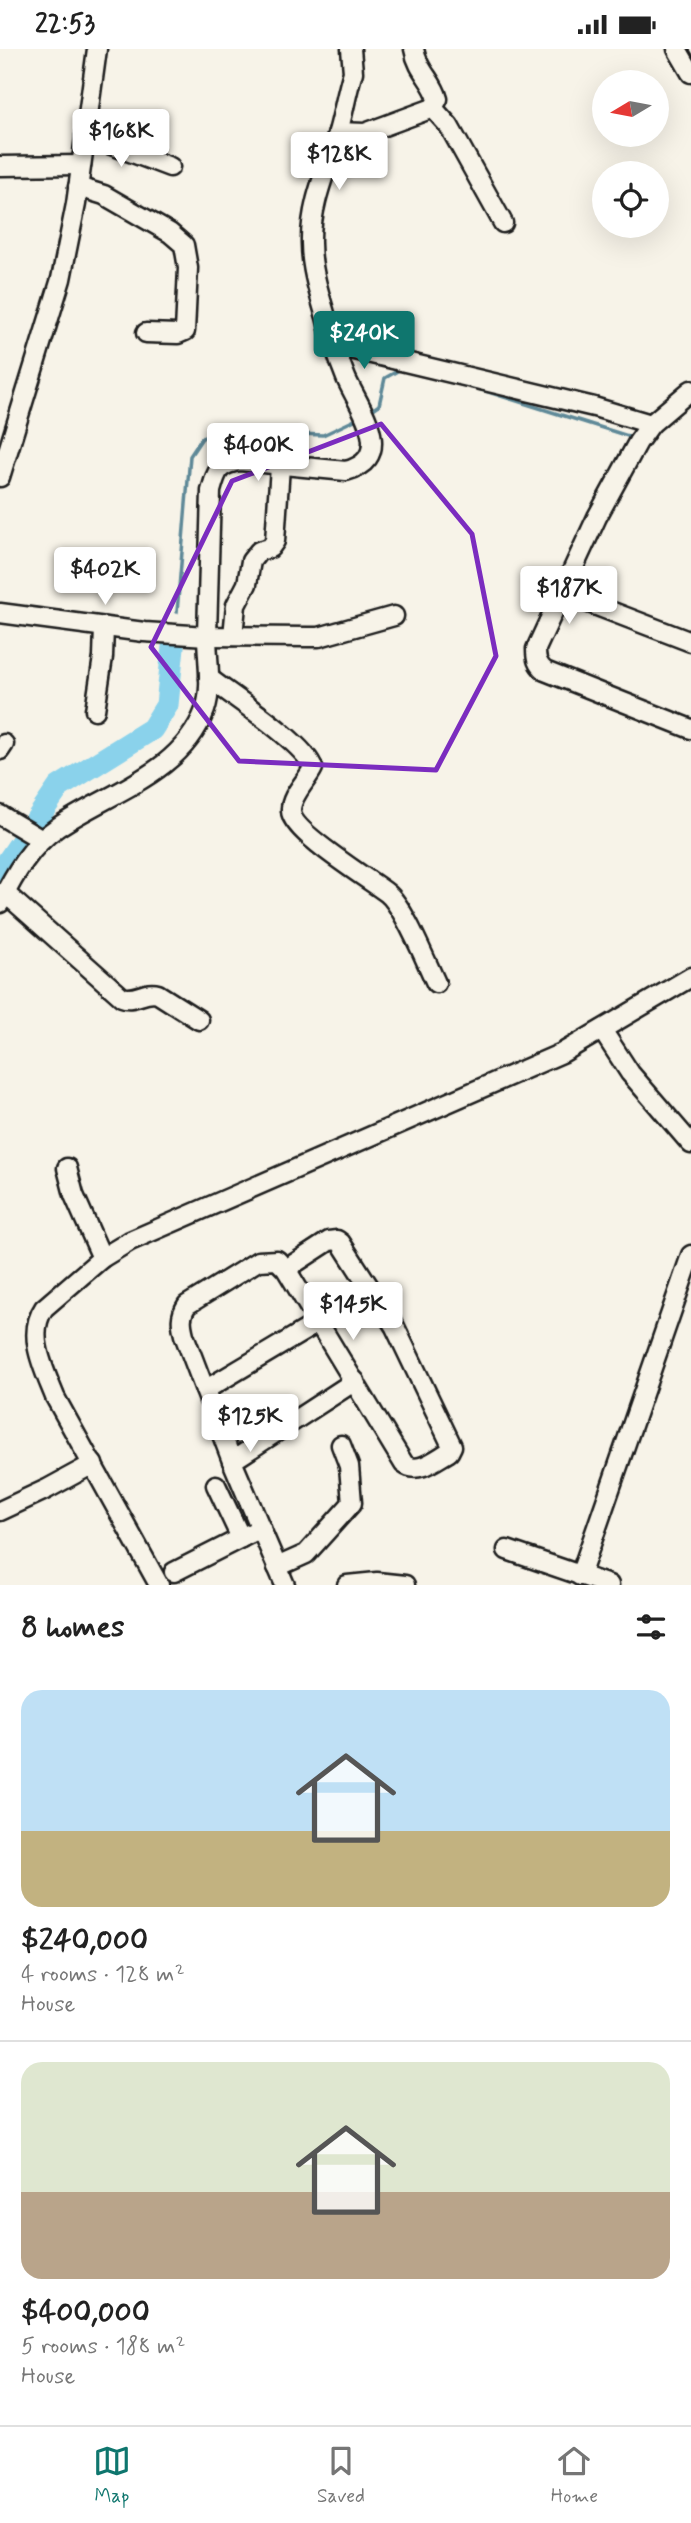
<!DOCTYPE html>
<html lang="en">
<head>
<meta charset="utf-8">
<style>
  :root { --surface:#fff; --page:#f2f2f2; --text:#222; --muted:#767676; --line:#e0e0e0; --accent:#0f766e }
  body { margin:0; font-family:Mynerve,sans-serif; background:var(--page); color:var(--text); height:100vh; display:flex; flex-direction:column; font-size:26px; white-space:nowrap }
  * { box-sizing:border-box; margin:0 }
  p { font-size:23px; color:var(--muted) }
  .icon { flex:none; width:38px; height:38px; fill:none; stroke:currentColor; stroke-width:2; stroke-linecap:round; stroke-linejoin:round }
  .map { position:relative; height:1536px; overflow:hidden }
  .panel { display:flex; flex-direction:column; background:var(--surface); flex:1 }
  .panel>* { flex:none }
  .needle { width:46px; rotate:260deg }
  .buttons { position:absolute; left:592px; top:21px; display:grid; gap:14px }
  .buttons a { display:grid; place-items:center; width:77px; height:77px; border-radius:50%; background:var(--surface); box-shadow:0 7px 28px #0002; font-size:35px }
  .price { position:absolute; translate:-50% -60px; padding:0 16px; border-radius:7px; background:#fff; color:#222; font-size:23px; line-height:46px; filter:drop-shadow(0 2px 4px #0008) }
  .price::after { content:''; position:absolute; left:50%; top:42px; width:21px; height:16px; margin-left:-10px; background:inherit; clip-path:polygon(0 0,100% 0,50% 100%) }
  .price.active { background:var(--accent); color:#fff }
  ul { padding:0; list-style:none }
  li { display:grid; align-content:center; gap:14px; height:371px; padding:0 21px }
  li+li { border-top:2px solid var(--line) }
  li span { display:grid; place-items:center; height:217px; border-radius:21px; color:#555 }
  li>.icon { margin-inline-start:auto }
  span .icon { width:126px; height:126px; fill:#fffc; stroke-width:1 }
  li b { font-size:30px }
  h2 { display:flex; justify-content:space-between; align-items:center; height:84px; padding:0 21px; font-size:30px }
  .status { display:flex; justify-content:space-between; align-items:center; height:49px; padding:0 35px; background:var(--surface); direction:ltr }
  .status svg { height:19px; fill:currentColor }
  .tab-bar { display:flex; justify-content:space-around; align-items:center; height:98px; border-top:2px solid var(--line); background:var(--surface); font-size:19px; color:var(--muted) }
  .tab-bar a { display:grid; justify-items:center; gap:4px }
  .tab-bar .active { color:var(--accent) }
  .map>svg:first-child { display:block }
</style>
</head>
<body>
<div class="status"><b>22:53</b><svg viewBox="0 0 49 12"><path d="M0 12V9h3v3zM5 12V6h3v6zM10 12V3h3v9zM15 12V0h3v12zM26 1h20v11H26zM47 4h2v5h-2z"/></svg></div>
<div class="map">
<svg width="691" height="1536" viewBox="0 0 691 1536">
  <rect width="100%" height="100%" fill="#f7f3e8"/>
  <filter id="ink" filterUnits="userSpaceOnUse"><feTurbulence type="fractalNoise" baseFrequency=".0143" numOctaves="2"/><feDisplacementMap in="SourceGraphic" scale="14" xChannelSelector="R" yChannelSelector="G"/><feConvolveMatrix kernelMatrix="1 2 1 2 8 2 1 2 1" color-interpolation-filters="sRGB"/></filter>
  <g filter="url(#ink)">
    <g fill="none" stroke-linecap="round" stroke-linejoin="round">
      <!-- stream -->
      <g stroke="#5e8998" stroke-width="3.5">
        <polyline points="463,335 631,388"/>
        <polyline points="369,363 379,356 385,329 401,320"/>
        <polyline points="177,563 190,407 202,389 222,382 323,386 359,369"/>
      </g>
      <!-- river -->
      <polyline stroke="#8ad2eb" stroke-width="23" points="0,824 59,738 152,680 167,656 173,598"/>
      <defs>
        <g id="minor">
          <polyline points="677,0 691,24"/>
          <polyline points="433,59 449,77 503,174"/>
          <path d="M338,83L365,84L433,59L438,50C433,31 418,23 414,0"/>
          <polyline points="85,86 170,118"/>
          <polyline points="0,117 81,116"/>
          <polyline points="78,138 104,146 170,184 184,196 188,219 185,282 178,285 146,284"/>
          <polyline points="334,296 594,358 651,375"/>
          <path d="M691,341L651,375L638,393L597,468L536,600C536,610 537,615 545,622L691,680"/>
          <polyline points="0,428 61,230 76,155 97,0"/>
          <polyline points="563,544 691,593"/>
          <polyline points="0,564 144,583 207,587 309,588 319,588 394,567"/>
          <polyline points="233,587 236,556 247,535 251,512 259,502 270,499 275,492 280,417"/>
          <path d="M209,629C232,647 306,695 313,719C307,732 290,747 291,762C291,783 369,830 387,844C403,856 426,913 436,934"/>
          <polyline points="95,661 103,608 104,578"/>
          <polyline points="0,701 4,695"/>
          <polyline points="0,766 42,791"/>
          <path d="M5,844L122,948C135,953 145,941 158,945L199,971"/>
          <path d="M0,854C14,826 31,796 58,778C109,743 181,725 205,661C213,638 207,610 207,586C208,538 210,490 211,442C217,421 218,416 240,412L346,422C398,408 358,357 346,329C338,309 331,288 326,268C319,244 311,219 311,194C310,158 325,124 336,90C343,68 346,45 353,23L351,0"/>
          <polyline points="602,981 630,1024 691,1095"/>
          <polyline points="67,1119 74,1146 102,1209"/>
          <polyline points="205,1341 319,1273"/>
          <polyline points="232,1412 355,1332"/>
          <polyline points="216,1436 241,1489"/>
          <polyline points="0,1462 47,1440 93,1415"/>
          <polyline points="507,1501 609,1536"/>
          <polyline points="277,1518 306,1505 352,1454 349,1417 341,1396"/>
          <polyline points="174,1523 261,1479"/>
          <polyline points="580,1527 691,1206"/>
          <path d="M159,1536L55,1348C44,1320 26,1286 44,1259L102,1209L130,1192L562,1004L691,928"/>
          <path d="M285,1536L232,1412L184,1286C181,1274 180,1267 187,1256L258,1212L277,1211L286,1220L404,1415C418,1426 436,1410 449,1403L452,1397L395,1278L341,1194L337,1191L329,1192L286,1220"/>
          <polyline points="347,1536 377,1533 405,1536"/>
        </g>
      </defs>
      <!-- minor casing -->
      <use href="#minor" stroke="#1c1c1c" stroke-width="23"/>
      <!-- minor -->
      <use href="#minor" stroke="#f7f3e8" stroke-width="18"/>
    </g>
  </g>
  <!-- marked area -->
  <path fill="none" stroke="#7b2cbf" stroke-width="5" stroke-linejoin="round" d="M381,375L472,485L496,607L436,721L239,712L151,598L232,432Z"/>
</svg>
<div class="buttons">
<a><svg class="needle" viewBox="-14 -14 28 28"><path d="M0-13l5 13h-10z" fill="#e53935"/><path d="M0 13l5-13h-10z" fill="#767676"/></svg></a>
<a><svg class="icon" aria-label="locate" viewBox="0 0 24 24"><circle cx="12" cy="12" r="6"/><path d="M12 2v4M12 18v4M2 12h4M18 12h4"/></svg></a>
</div>
<b class="price" style="left:121px;top:120px">$168K</b>
<b class="price" style="left:339px;top:143px">$128K</b>
<b class="price active" style="left:364px;top:322px">$240K</b>
<b class="price" style="left:258px;top:434px">$400K</b>
<b class="price" style="left:105px;top:558px">$402K</b>
<b class="price" style="left:569px;top:577px">$187K</b>
<b class="price" style="left:353px;top:1293px">$145K</b>
<b class="price" style="left:250px;top:1405px">$125K</b>
</div>
<section class="panel">
<h2>8 homes<svg class="icon" aria-label="filters" viewBox="0 0 24 24"><path d="M4 7h16M4 17h16"/><circle cx="9" cy="7" r="2"/><circle cx="15" cy="17" r="2"/></svg></h2>
<ul>
<li><span style="background:linear-gradient(#bfe0f5 65%,#c2b280 0)"><svg class="icon" aria-label="home" viewBox="0 0 24 24"><path d="M3 11l9-7 9 7M6 9v11h12V9"/></svg></span><div><b>$240,000</b><p>4 rooms · 128 m²</p><p>House</p></div></li>
<li><span style="background:linear-gradient(#dfe7d0 60%,#b9a48a 0)"><svg class="icon" aria-label="home" viewBox="0 0 24 24"><path d="M3 11l9-7 9 7M6 9v11h12V9"/></svg></span><div><b>$400,000</b><p>5 rooms · 188 m²</p><p>House</p></div></li>
</ul>
</section>
<nav class="tab-bar">
<a class="active"><svg class="icon" aria-label="map" viewBox="0 0 24 24"><path d="M3 6l6-2 6 2 6-2v14l-6 2-6-2-6 2zM9 4v14M15 6v14"/></svg>Map</a>
<a><svg class="icon" aria-label="saved" viewBox="0 0 24 24"><path d="M7 4h10v16l-5-4-5 4z"/></svg>Saved</a>
<a><svg class="icon" aria-label="home" viewBox="0 0 24 24"><path d="M3 11l9-7 9 7M6 9v11h12V9"/></svg>Home</a>
</nav>
</body>
</html>
